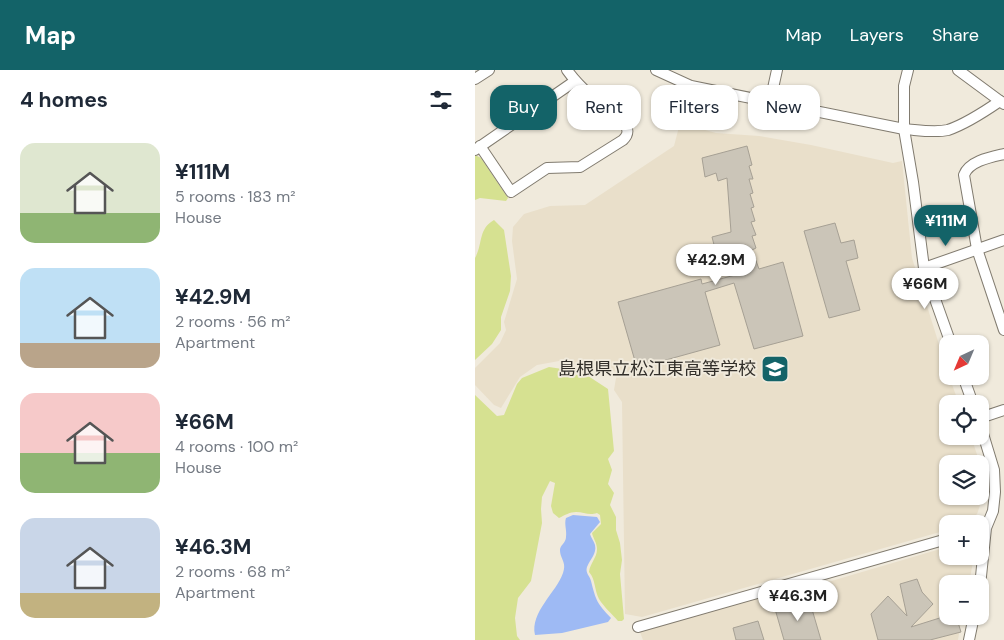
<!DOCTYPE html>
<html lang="en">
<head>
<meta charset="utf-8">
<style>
  :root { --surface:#fff; --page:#f2f2f3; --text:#1f2937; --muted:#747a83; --accent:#136368 }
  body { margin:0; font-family:"DM Sans","Noto Sans JP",sans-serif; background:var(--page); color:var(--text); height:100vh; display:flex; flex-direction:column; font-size:19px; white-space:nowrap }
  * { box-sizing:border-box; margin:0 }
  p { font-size:16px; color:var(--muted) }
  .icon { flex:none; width:28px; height:28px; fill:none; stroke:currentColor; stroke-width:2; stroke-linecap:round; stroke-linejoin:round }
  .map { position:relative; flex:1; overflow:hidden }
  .drawer { display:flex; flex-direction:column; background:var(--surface); width:475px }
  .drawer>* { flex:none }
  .hud { position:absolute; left:15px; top:15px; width:439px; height:45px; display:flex; gap:10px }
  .needle { width:32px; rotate:224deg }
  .tools { position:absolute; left:464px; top:265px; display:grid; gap:10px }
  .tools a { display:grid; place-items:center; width:50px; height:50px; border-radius:10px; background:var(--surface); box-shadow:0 1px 4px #0004; font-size:25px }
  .price { position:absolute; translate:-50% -42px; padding:0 11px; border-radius:18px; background:#fff; color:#222; font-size:16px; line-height:32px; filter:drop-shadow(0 1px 2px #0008) }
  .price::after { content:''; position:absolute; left:50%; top:30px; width:15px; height:11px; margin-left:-8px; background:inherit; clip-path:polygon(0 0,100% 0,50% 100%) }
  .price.selected { background:var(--accent); color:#fff }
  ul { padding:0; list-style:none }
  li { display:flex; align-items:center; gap:15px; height:125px; padding:0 20px }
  li span { display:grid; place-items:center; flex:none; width:140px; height:100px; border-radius:15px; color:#555 }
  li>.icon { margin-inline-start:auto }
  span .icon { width:60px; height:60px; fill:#fffc; stroke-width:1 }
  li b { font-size:21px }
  h2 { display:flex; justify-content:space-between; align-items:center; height:60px; padding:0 20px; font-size:21px }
  .chip { padding:0 18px; border-radius:15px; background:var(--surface); box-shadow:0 1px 4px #0004; font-size:18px; line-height:45px }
  .chip.selected { background:var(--accent); color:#fff }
  header { display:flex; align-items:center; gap:30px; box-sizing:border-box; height:70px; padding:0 25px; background:var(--accent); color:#fff }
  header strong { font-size:24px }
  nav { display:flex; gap:28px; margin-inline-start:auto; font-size:18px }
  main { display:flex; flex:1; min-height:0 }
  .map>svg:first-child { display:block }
</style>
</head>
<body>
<header>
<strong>Map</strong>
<nav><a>Map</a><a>Layers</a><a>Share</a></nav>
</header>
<main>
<section class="drawer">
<h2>4 homes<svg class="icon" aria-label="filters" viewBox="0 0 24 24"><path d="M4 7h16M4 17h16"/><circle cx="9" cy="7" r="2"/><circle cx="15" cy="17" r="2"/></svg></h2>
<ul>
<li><span style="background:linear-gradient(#dfe7d0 70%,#8fb573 0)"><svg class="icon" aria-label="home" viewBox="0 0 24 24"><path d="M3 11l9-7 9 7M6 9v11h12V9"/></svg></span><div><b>¥111M</b><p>5 rooms · 183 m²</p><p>House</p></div></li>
<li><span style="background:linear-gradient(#bfe0f5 75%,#b9a48a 0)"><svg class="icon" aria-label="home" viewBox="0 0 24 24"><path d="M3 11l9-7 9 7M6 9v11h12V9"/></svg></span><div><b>¥42.9M</b><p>2 rooms · 56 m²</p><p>Apartment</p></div></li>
<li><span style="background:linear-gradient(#f6c9c9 60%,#8fb573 0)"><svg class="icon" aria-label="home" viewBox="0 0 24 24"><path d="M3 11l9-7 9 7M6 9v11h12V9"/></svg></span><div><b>¥66M</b><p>4 rooms · 100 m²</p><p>House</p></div></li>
<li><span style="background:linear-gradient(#c9d6e8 75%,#c2b280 0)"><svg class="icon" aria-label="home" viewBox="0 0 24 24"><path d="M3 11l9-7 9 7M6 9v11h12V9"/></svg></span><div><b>¥46.3M</b><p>2 rooms · 68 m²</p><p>Apartment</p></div></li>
</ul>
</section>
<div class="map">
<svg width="529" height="570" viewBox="0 0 529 570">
  <rect width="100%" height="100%" fill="#f0eadc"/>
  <!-- built -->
  <g fill="#e9dfca">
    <polygon points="205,53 241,63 284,66 336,75 418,93 427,91 437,188 472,300 472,306 474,306 484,334 472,334 472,366 496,366 505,394 472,394 472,426 505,426 505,395 508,427 502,444 490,454 472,454 472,460 167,547 150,544 147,332 139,320 142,302 84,291 62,295 45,307 26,338 19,335 0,315 0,298 25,273 31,260 29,252 42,209 37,171 38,157 49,144 75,136 110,135 199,76"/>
    <polygon points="472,477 472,486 499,486 494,514 472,514 472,546 487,546 483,570 168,570 163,557 353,512"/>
  </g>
  <!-- green -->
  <g fill="#d6e191">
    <polygon points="0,85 6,88 33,128 31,131 5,128 0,130"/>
    <path d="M19,150L29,160L36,206L35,221L26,247V260L17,274L0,290V188C8,174 3,159 19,150Z"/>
    <path d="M74,297L107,302L133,319L139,381L133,389L137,400L133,414L139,423L135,435L141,447V460L145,473L147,490L145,504L149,549L147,551H143C137,544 129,537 124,529C119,520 121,510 114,502C115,493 122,488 122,479C122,473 118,468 117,463L126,454L125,445L122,443C114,446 109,442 101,442C95,442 90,445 84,448L78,443L76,436L80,413L75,411L67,427L66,439L67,453L56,511L43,528L40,548L42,566L45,570H0V325L22,346L29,345L42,314L47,308Z"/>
  </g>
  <!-- water -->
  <path fill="#9ebaf4" d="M98,445L122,447L125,452L115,464C116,468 119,471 120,475C122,484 115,489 112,497C110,503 115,506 116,511C121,531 122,533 136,548L133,552L87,563L60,565C55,542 81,523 88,503C92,492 85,489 85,480C85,475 91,473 91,467C92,460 89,454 91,448Z"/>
  <!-- building -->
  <g fill="#cbc5b8" stroke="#a6a094">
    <polygon points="272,76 277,95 274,96 278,109 274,109 278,123 275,124 279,137 276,138 280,151 276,152 281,165 277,166 281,178 277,180 284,199 308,192 328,266 279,279 259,213 230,222 245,275 162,298 143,232 226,209 227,214 260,205 254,187 243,190 237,167 256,162 252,108 243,111 241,103 230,107 227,88"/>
    <polygon points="360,153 366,173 379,170 383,188 371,191 385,240 354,248 329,161"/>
    <polygon points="442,509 447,522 458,534 436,557 471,546 481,546 486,562 455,570 403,570 396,544 413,526 432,546 425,514"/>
    <polygon points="334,529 346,570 309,570 300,539"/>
    <polygon points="283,551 289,570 261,570 258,558"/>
  </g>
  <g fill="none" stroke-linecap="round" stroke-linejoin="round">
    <defs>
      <g id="minor">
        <path d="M181,0L216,16L429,59C443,60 459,63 473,60C491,54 509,42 525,31L529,34"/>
        <polyline points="433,0 429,16 429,59 438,112 449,198 476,274"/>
        <polyline points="483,0 525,31"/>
        <polyline points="0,9 14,0"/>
        <polyline points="295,32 302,0"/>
        <path d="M5,76L36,122L72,98L105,97L148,70C152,66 154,62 151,56C148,49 123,33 116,26C107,18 99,10 92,0"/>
        <polyline points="0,80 100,11"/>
        <path d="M529,84C516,87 494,91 489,105L502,179L529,260"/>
        <polyline points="449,198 529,170"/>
        <polyline points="488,306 498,334"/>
        <polyline points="505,348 529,340"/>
        <polyline points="505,354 519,400 520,422 518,441 511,458 505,516"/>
        <polyline points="163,557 472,469"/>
        <polyline points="494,570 499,546"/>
      </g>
    </defs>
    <!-- minor casing -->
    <use href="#minor" stroke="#817b6f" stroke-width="12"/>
    <!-- minor -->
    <use href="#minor" stroke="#fff" stroke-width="10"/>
  </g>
  <!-- icons -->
  <defs>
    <symbol id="school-square" viewBox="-11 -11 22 22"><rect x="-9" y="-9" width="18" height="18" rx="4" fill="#136368" stroke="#f0eadc"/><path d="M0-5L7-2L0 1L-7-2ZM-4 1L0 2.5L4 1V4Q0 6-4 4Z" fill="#fff"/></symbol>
  </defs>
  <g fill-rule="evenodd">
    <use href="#school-square" x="284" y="283" width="32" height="32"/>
  </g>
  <g text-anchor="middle" stroke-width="4" stroke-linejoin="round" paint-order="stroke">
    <!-- poi labels -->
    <g font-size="18" fill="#312e29" stroke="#f0eadc" text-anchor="end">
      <text x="281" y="305">島根県立松江東高等学校</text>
    </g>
  </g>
</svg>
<div class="tools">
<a><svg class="needle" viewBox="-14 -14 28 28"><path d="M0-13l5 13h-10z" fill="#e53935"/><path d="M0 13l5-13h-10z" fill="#747a83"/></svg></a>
<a><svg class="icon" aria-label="locate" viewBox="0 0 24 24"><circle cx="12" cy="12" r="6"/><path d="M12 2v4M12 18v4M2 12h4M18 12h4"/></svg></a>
<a><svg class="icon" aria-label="layers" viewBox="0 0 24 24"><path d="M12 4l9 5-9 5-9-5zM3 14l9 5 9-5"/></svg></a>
<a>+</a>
<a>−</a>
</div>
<b class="price selected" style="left:471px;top:177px">¥111M</b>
<b class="price" style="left:241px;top:216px">¥42.9M</b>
<b class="price" style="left:450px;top:240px">¥66M</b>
<b class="price" style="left:323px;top:552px">¥46.3M</b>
<div class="hud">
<a class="chip selected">Buy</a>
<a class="chip">Rent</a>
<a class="chip">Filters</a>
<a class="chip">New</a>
</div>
</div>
</main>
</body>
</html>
